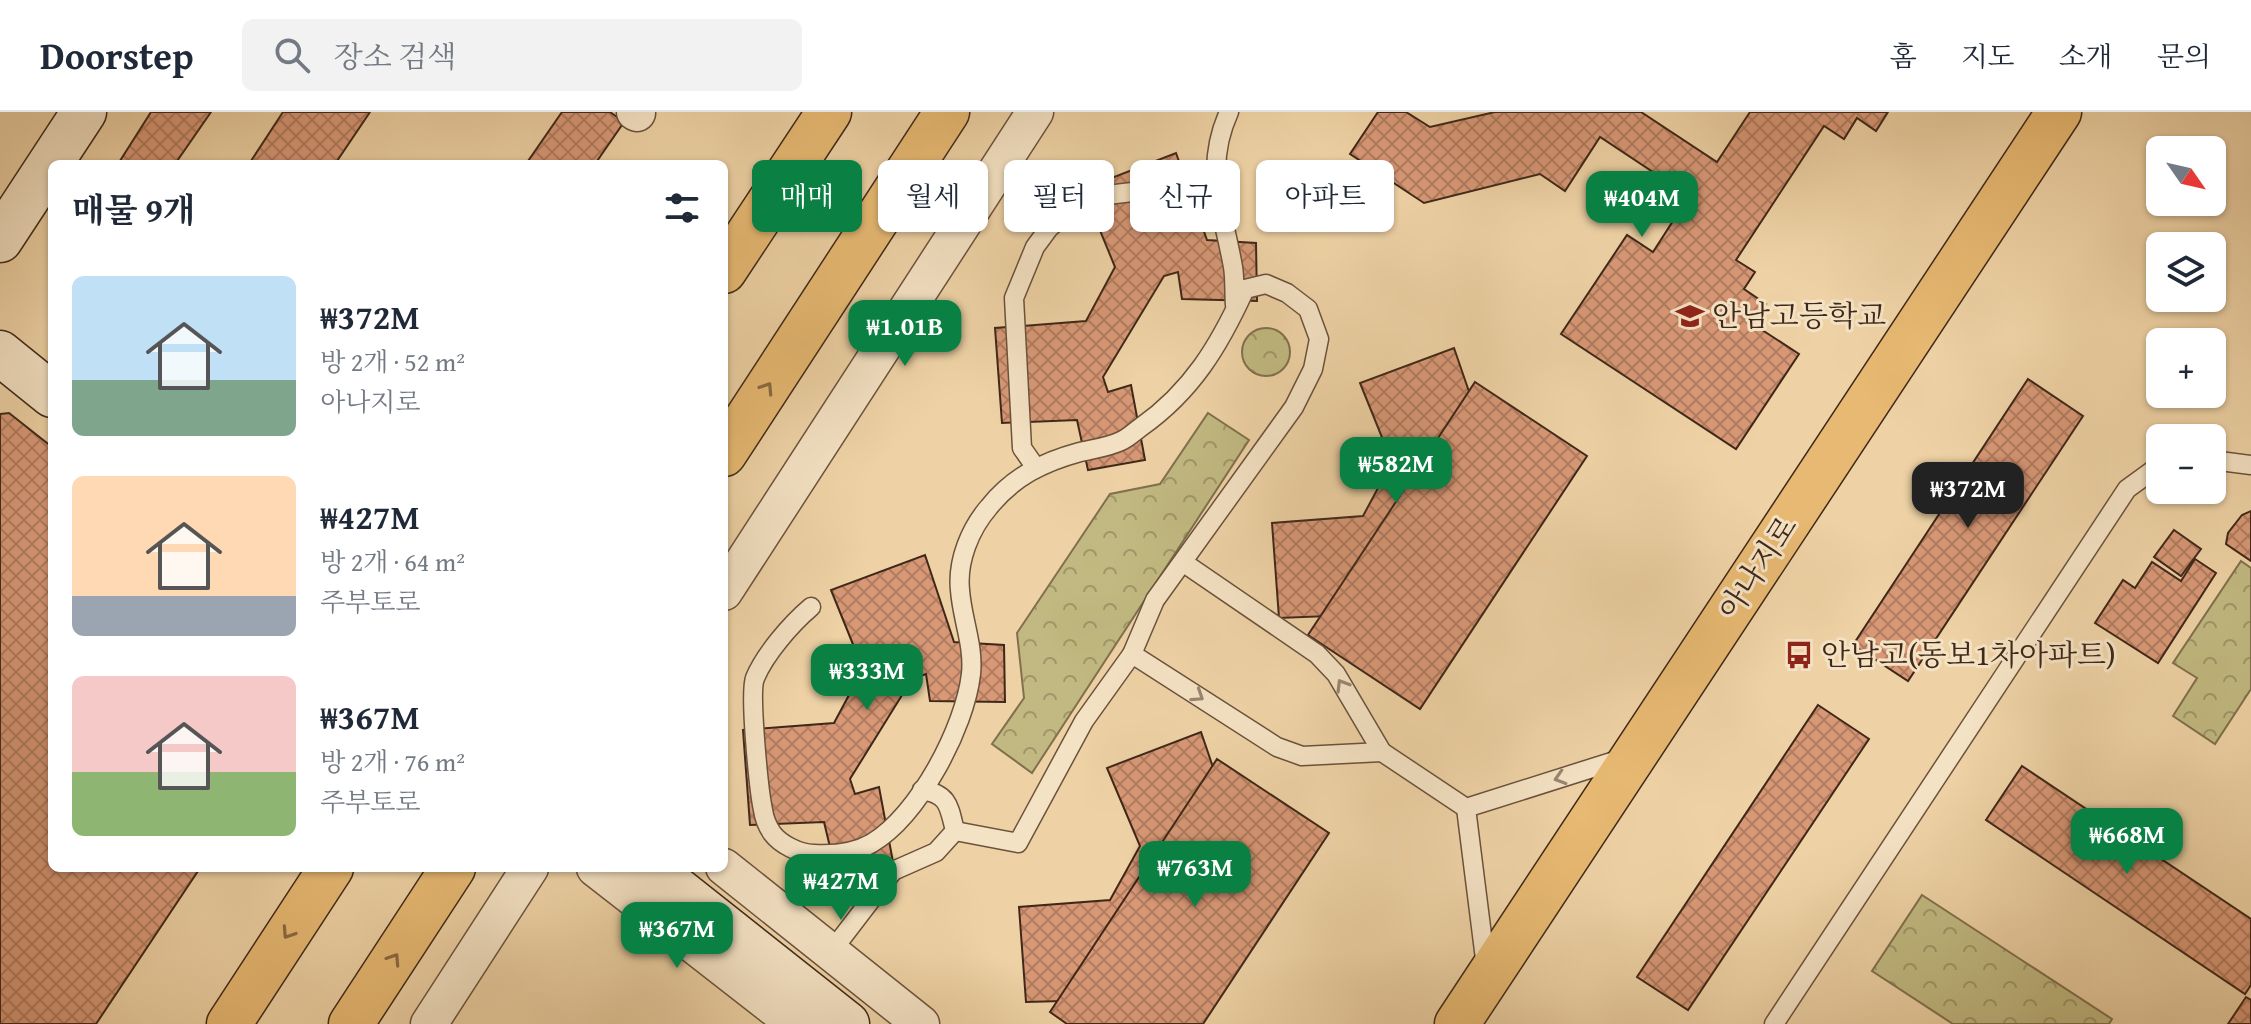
<!DOCTYPE html>
<html lang="ko">
<head>
<meta charset="utf-8">
<style>
  :root { --surface:#fff; --page:#f2f2f3; --text:#1f2937; --muted:#747a83; --line:#e0e1e3; --accent:#0b8043 }
  body { margin:0; font-family:"Gentium Book Plus","Noto Serif KR",serif; background:var(--page); color:var(--text); height:100vh; display:flex; flex-direction:column; font-size:30px; white-space:nowrap }
  * { box-sizing:border-box; margin:0 }
  p { font-size:26px; color:var(--muted) }
  .icon { flex:none; width:44px; height:44px; fill:none; stroke:currentColor; stroke-width:2; stroke-linecap:round; stroke-linejoin:round }
  .map { position:relative; flex:1; overflow:hidden }
  .details { position:absolute; left:48px; top:48px; width:680px; height:712px; display:flex; flex-direction:column; background:var(--surface); border-radius:12px; box-shadow:0 2px 6px #0004 }
  .details>* { flex:none }
  .hud { position:absolute; left:752px; top:48px; width:760px; height:72px; display:flex; gap:16px }
  .needle { width:52px; rotate:124deg }
  .tools { position:absolute; left:2146px; top:24px; display:grid; gap:16px }
  .tools a { display:grid; place-items:center; width:80px; height:80px; border-radius:12px; background:var(--surface); box-shadow:0 2px 6px #0004; font-size:40px }
  .price { position:absolute; translate:-50% -68px; padding:0 18px; border-radius:16px; background:var(--accent); color:#fff; font-size:26px; line-height:52px; filter:drop-shadow(0 2px 4px #0008) }
  .price::after { content:''; position:absolute; left:50%; top:48px; width:24px; height:18px; margin-left:-12px; background:inherit; clip-path:polygon(0 0,100% 0,50% 100%) }
  .price.active { background:#222; color:#fff }
  ul { padding:0; list-style:none }
  li { display:flex; align-items:center; gap:24px; height:200px; padding:0 24px }
  li span { display:grid; place-items:center; flex:none; width:224px; height:160px; border-radius:12px; color:#555 }
  li>.icon { margin-inline-start:auto }
  span .icon { width:96px; height:96px; fill:#fffc; stroke-width:1 }
  li b { font-size:34px }
  h2 { display:flex; justify-content:space-between; align-items:center; height:96px; padding:0 24px; font-size:34px }
  .pill { padding:0 28px; border-radius:12px; background:var(--surface); box-shadow:0 2px 6px #0004; font-size:28px; line-height:72px }
  .pill.active { background:var(--accent); color:#fff }
  header { display:flex; align-items:center; gap:48px; box-sizing:border-box; height:112px; padding:0 40px; background:var(--surface); border-bottom:2px solid var(--line) }
  header strong { font-size:38px }
  nav { display:flex; gap:44px; margin-inline-start:auto; font-size:28px }
  .search { width:560px; height:72px; background:var(--page); display:flex; align-items:center; gap:20px; box-sizing:border-box; padding:0 28px; border-radius:12px; color:var(--muted); font-size:30px }
  .map>svg:first-child { display:block }
</style>
</head>
<body>
<header>
<strong>Doorstep</strong>
<div class="search"><svg class="icon" aria-label="search" viewBox="0 0 24 24"><circle cx="10" cy="10" r="6"/><path d="M15 15l6 6"/></svg>장소 검색</div>
<nav><a>홈</a><a>지도</a><a>소개</a><a>문의</a></nav>
</header>
<div class="map">
<svg width="2251" height="912" viewBox="0 0 2251 912">
  <defs>
    <pattern id="park-crowns" width="20" height="18" patternUnits="userSpaceOnUse" patternTransform="scale(2)"><rect width="20" height="18" fill="#c1b981"/><path d="M2 6a3 3 0 1 1 6 0M12 15a3 3 0 1 1 6 0" fill="none" stroke="#9e9669"/></pattern>
    <pattern id="building-cross-hatch" width="8" height="8" patternUnits="userSpaceOnUse" patternTransform="scale(2)"><rect width="8" height="8" fill="#d89876"/><path d="M0 0l8 8M0 8l8-8" fill="none" stroke="#b17c60"/></pattern>
  </defs>
  <rect width="100%" height="100%" fill="#eed2a5"/>
  <filter id="stains"><feTurbulence type="fractalNoise" baseFrequency=".0025" numOctaves="4"/><feColorMatrix values="0 0 0 0 .2 0 0 0 0 .09 0 0 0 0 .02 0 0 0 .5 -.17"/></filter>
  <radialGradient id="worn" r=".72"><stop offset=".6" stop-color="#630" stop-opacity="0"/><stop offset="1" stop-color="#630" stop-opacity=".3"/></radialGradient>
  <!-- park -->
  <g fill="url(#park-crowns)" stroke="#80704d" stroke-width="2">
    <circle cx="1266" cy="240" r="24"/>
    <polygon points="1208,301 1249,328 1032,661 992,632 1024,586 1017,521 1110,382 1160,372"/>
    <polygon points="2241,449 2251,456 2251,577 2215,632 2173,604 2197,566 2173,551"/>
    <polygon points="1922,783 2112,907 2109,912 1953,912 1872,859"/>
  </g>
  <!-- building -->
  <g fill="url(#building-cross-hatch)" stroke="#3f2819" stroke-width="2">
    <polygon points="151,0 211,0 175,52 118,52"/>
    <polygon points="283,0 370,0 335,52 249,52"/>
    <polygon points="562,0 610,0 624,10 595,52 526,52"/>
    <polygon points="1378,0 1406,0 1430,15 1495,0 1641,0 1717,50 1750,0 1888,0 1876,19 1857,6 1844,27 1824,14 1736,148 1755,160 1744,177 1766,192 1753,212 1799,242 1736,337 1561,222 1627,123 1653,140 1689,84 1600,25 1565,79 1540,62 1424,91 1350,42"/>
    <polygon points="1176,41 1207,128 1256,131 1257,189 1182,187 1178,160 1164,164 1103,265 1108,280 1131,273 1145,348 1088,358 1077,308 1002,311 995,216 1086,209 1115,155 1083,77"/>
    <polygon points="1454,236 1484,323 1533,326 1534,383 1459,382 1456,356 1441,359 1380,460 1385,475 1408,468 1422,542 1365,553 1354,503 1279,506 1272,411 1363,404 1392,350 1360,271"/>
    <polygon points="2028,267 2083,304 1908,569 1853,533"/>
    <polygon points="1475,270 1587,344 1420,597 1308,523"/>
    <polygon points="9,301 52,335 52,756 200,756 96,912 0,912 0,302"/>
    <polygon points="2251,399 2251,449 2226,432 2228,421 2242,403"/>
    <polygon points="2174,418 2201,437 2181,464 2154,445"/>
    <polygon points="925,443 954,530 1004,533 1005,590 930,589 926,562 912,567 850,667 855,682 879,675 893,750 836,760 824,710 750,713 743,618 834,611 863,557 831,478"/>
    <polygon points="2195,447 2216,461 2158,551 2095,511 2123,468 2135,476 2152,450 2181,469"/>
    <polygon points="1818,593 1869,627 1688,898 1637,865"/>
    <polygon points="1201,620 1231,708 1281,710 1281,768 1207,766 1203,740 1188,743 1127,844 1132,859 1156,853 1167,912 1107,912 1101,888 1026,890 1019,795 1110,788 1140,734 1107,656"/>
    <polygon points="1217,647 1329,721 1203,912 1067,912 1050,900"/>
    <polygon points="2022,654 2251,807 2251,873 2245,882 1986,708"/>
    <polygon points="2246,885 2251,888 2251,912 2228,912"/>
  </g>
  <g fill="none" stroke-linecap="round" stroke-linejoin="round">
    <defs>
      <g id="lane">
        <path d="M1229,0C1203,57 1223,98 1233,155C1235,167 1234,180 1235,193"/>
        <polyline points="2212,348 2251,353"/>
        <polyline points="1036,356 1022,336 1014,186 1035,135 1049,116 1071,97 1107,83 1217,70"/>
        <polyline points="1184,451 1317,542 1336,562 1382,640 1466,696"/>
        <path d="M811,495C791,512 765,542 755,566C749,581 759,679 763,698C764,705 768,715 772,721C780,732 799,742 814,742C833,743 855,741 872,731C919,703 965,615 971,562C974,533 962,507 960,478C957,449 970,417 989,395C1013,365 1043,350 1080,340C1093,337 1109,335 1121,329C1128,326 1134,320 1141,315C1192,279 1219,234 1245,177L1266,172L1287,181L1308,197L1319,227L1313,257L1294,295L1155,488L1132,542L1084,609L1018,731L955,719"/>
        <polyline points="1132,542 1277,635 1302,644 1382,640"/>
        <path d="M831,840L893,759L936,740L955,719C949,695 949,682 922,678"/>
        <polyline points="1486,855 1466,696 1624,646"/>
        <polyline points="1774,912 2127,377 2160,353"/>
      </g>
      <g id="street">
        <polyline points="635,0 637,1"/>
        <polyline points="724,480 1035,0"/>
        <polyline points="724,755 921,912"/>
        <polyline points="595,756 795,912"/>
        <polyline points="429,912 530,756"/>
      </g>
      <g id="secondary">
        <polyline points="0,128 84,0"/>
        <polyline points="0,241 52,283"/>
        <polyline points="650,756 847,912"/>
      </g>
      <polyline id="primary" points="1457,912 2059,0"/>
      <g id="highway">
        <polyline points="724,159 829,0"/>
        <polyline points="724,342 947,0"/>
        <polyline points="229,912 331,756"/>
        <polyline points="351,912 453,756"/>
      </g>
    </defs>
    <!-- lane casing -->
    <use href="#lane" stroke="#6b523c" stroke-width="21"/>
    <!-- street casing -->
    <use href="#street" stroke="#6b523c" stroke-width="39"/>
    <!-- secondary casing -->
    <use href="#secondary" stroke="#3f2819" stroke-width="47"/>
    <!-- primary casing -->
    <use href="#primary" stroke="#3f2819" stroke-width="47"/>
    <!-- highway casing -->
    <use href="#highway" stroke="#3f2819" stroke-width="47"/>
    <!-- lane -->
    <use href="#lane" stroke="#f4e2c4" stroke-width="18"/>
    <!-- street -->
    <use href="#street" stroke="#f4e2c4" stroke-width="36"/>
    <!-- secondary -->
    <use href="#secondary" stroke="#f4e2c4" stroke-width="44"/>
    <!-- primary -->
    <use href="#primary" stroke="#e7b972" stroke-width="44"/>
    <!-- highway -->
    <use href="#highway" stroke="#e7b972" stroke-width="44"/>
  </g>
  <!-- one-way arrows -->
  <defs><path id="oneway-chevron" d="M-2-3.5L2.5 0L-2 3.5" fill="none" stroke-width="1.6" stroke-linecap="round" stroke-linejoin="round" transform="scale(2)"/></defs>
  <g stroke="#8b6941">
    <use href="#oneway-chevron" transform="translate(767 276) rotate(-57)"/>
    <use href="#oneway-chevron" transform="translate(288 821) rotate(123)"/>
    <use href="#oneway-chevron" transform="translate(394 847) rotate(-57)"/>
  </g>
  <g stroke="#9a856e">
    <use href="#oneway-chevron" transform="translate(1342 573) rotate(-121)"/>
    <use href="#oneway-chevron" transform="translate(1198 584) rotate(33)"/>
    <use href="#oneway-chevron" transform="translate(1560 666) rotate(163)"/>
  </g>
  <!-- icons -->
  <defs>
    <symbol id="school-bare" viewBox="-9 -9 18 18"><path d="M0-5L7-2L0 1L-7-2ZM-4 1L0 2.5L4 1V4Q0 6-4 4Z" fill="#8f2418" stroke="#f4e2c4" stroke-width="2.5" paint-order="stroke"/></symbol>
    <symbol id="bus-bare" viewBox="-9 -9 18 18"><path d="M-5-6H5V4H4V6H2V4H-2V6H-4V4H-5ZM-3.5-4V0h7V-4ZM-3.5 1.2v1.5H-2V1.2ZM2 1.2v1.5H3.5V1.2Z" fill="#8f2418" stroke="#f4e2c4" stroke-width="2.5" paint-order="stroke"/></symbol>
  </defs>
  <g fill-rule="evenodd">
    <use href="#school-bare" x="1670" y="184" width="40" height="40"/>
    <use href="#bus-bare" x="1779" y="523" width="40" height="40"/>
  </g>
  <g text-anchor="middle" stroke-width="6" stroke-linejoin="round" paint-order="stroke">
    <!-- poi labels -->
    <g font-size="30" fill="#3f2819" stroke="#f4e2c4" text-anchor="start">
      <text x="1712" y="214">안남고등학교</text>
      <text x="1821" y="553">안남고(동보1차아파트)</text>
    </g>
    <!-- street labels -->
    <g font-size="30" fill="#3f2819" stroke="#f4e2c4">
      <text transform="translate(1758 456) rotate(-57)" y="10">아나지로</text>
    </g>
  </g>
  <rect width="100%" height="100%" filter="url(#stains)"/>
  <rect width="100%" height="100%" fill="url(#worn)"/>
</svg>
<div class="tools">
<a><svg class="needle" viewBox="-14 -14 28 28"><path d="M0-13l5 13h-10z" fill="#e53935"/><path d="M0 13l5-13h-10z" fill="#747a83"/></svg></a>
<a><svg class="icon" aria-label="layers" viewBox="0 0 24 24"><path d="M12 4l9 5-9 5-9-5zM3 14l9 5 9-5"/></svg></a>
<a>+</a>
<a>−</a>
</div>
<b class="price" style="left:1642px;top:127px">₩404M</b>
<b class="price" style="left:905px;top:256px">₩1.01B</b>
<b class="price" style="left:1396px;top:393px">₩582M</b>
<b class="price active" style="left:1968px;top:418px">₩372M</b>
<b class="price" style="left:867px;top:600px">₩333M</b>
<b class="price" style="left:2127px;top:764px">₩668M</b>
<b class="price" style="left:1195px;top:797px">₩763M</b>
<b class="price" style="left:841px;top:810px">₩427M</b>
<b class="price" style="left:677px;top:858px">₩367M</b>
<div class="hud">
<a class="pill active">매매</a>
<a class="pill">월세</a>
<a class="pill">필터</a>
<a class="pill">신규</a>
<a class="pill">아파트</a>
</div>
<section class="details">
<h2>매물 9개<svg class="icon" aria-label="filters" viewBox="0 0 24 24"><path d="M4 7h16M4 17h16"/><circle cx="9" cy="7" r="2"/><circle cx="15" cy="17" r="2"/></svg></h2>
<ul>
<li><span style="background:linear-gradient(#bfe0f5 65%,#7fa58c 0)"><svg class="icon" aria-label="home" viewBox="0 0 24 24"><path d="M3 11l9-7 9 7M6 9v11h12V9"/></svg></span><div><b>₩372M</b><p>방 2개 · 52 m²</p><p>아나지로</p></div></li>
<li><span style="background:linear-gradient(#ffd9b3 75%,#9aa5b1 0)"><svg class="icon" aria-label="home" viewBox="0 0 24 24"><path d="M3 11l9-7 9 7M6 9v11h12V9"/></svg></span><div><b>₩427M</b><p>방 2개 · 64 m²</p><p>주부토로</p></div></li>
<li><span style="background:linear-gradient(#f6c9c9 60%,#8fb573 0)"><svg class="icon" aria-label="home" viewBox="0 0 24 24"><path d="M3 11l9-7 9 7M6 9v11h12V9"/></svg></span><div><b>₩367M</b><p>방 2개 · 76 m²</p><p>주부토로</p></div></li>
</ul>
</section>
</div>
</body>
</html>
